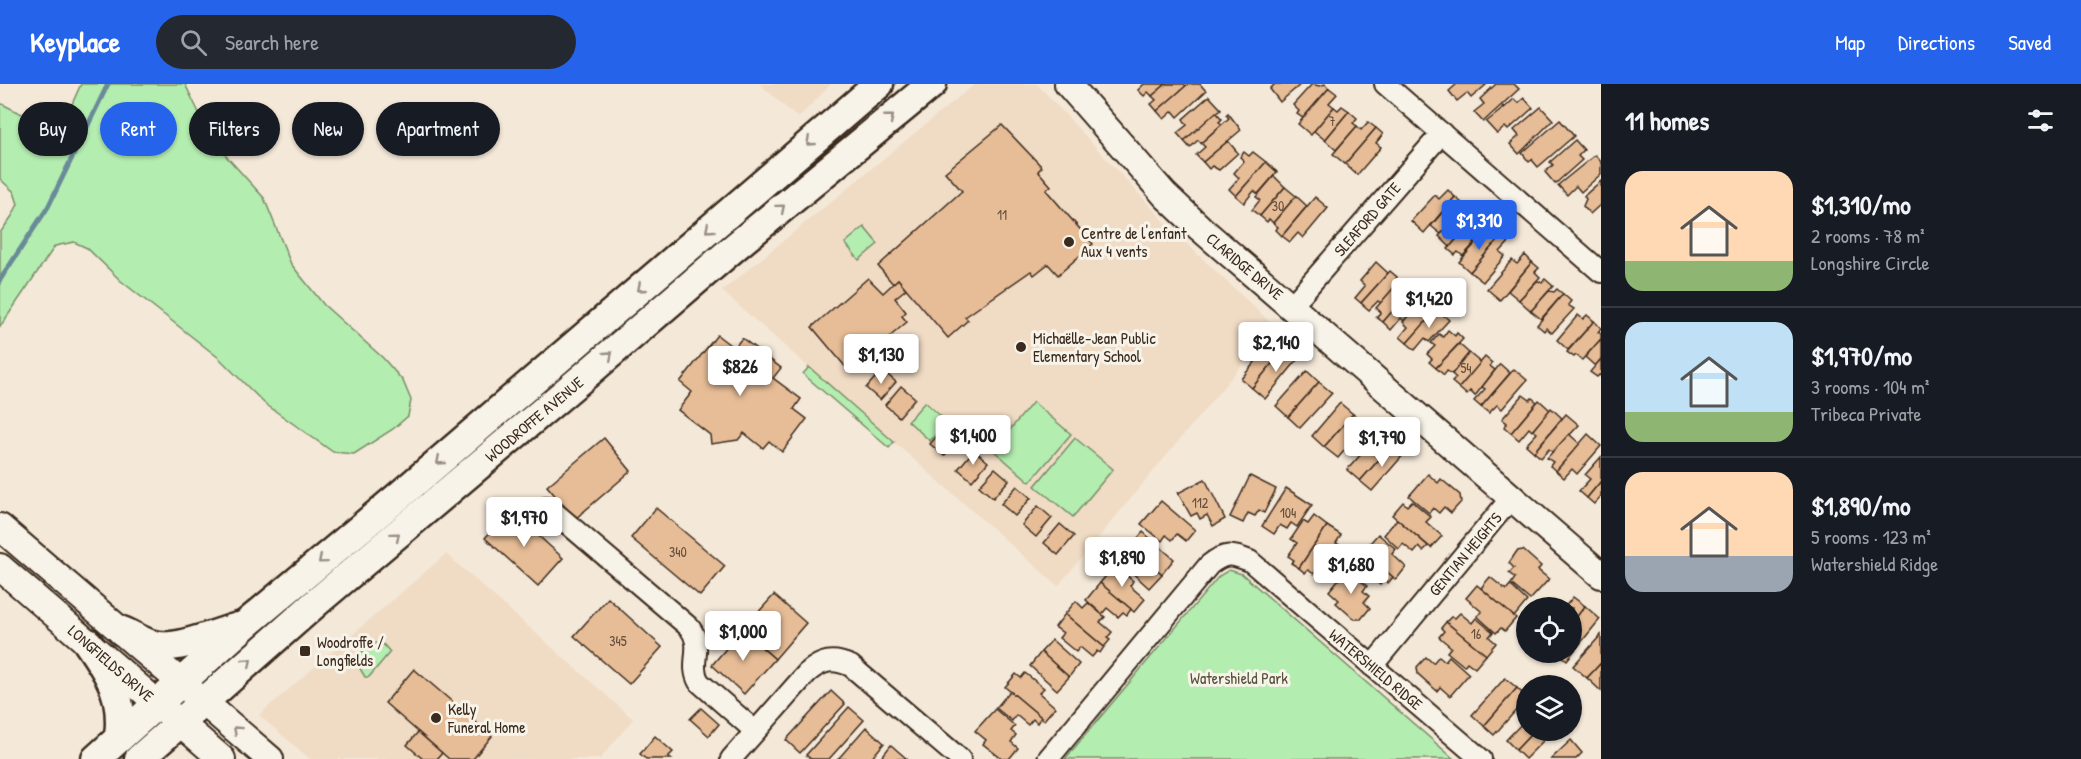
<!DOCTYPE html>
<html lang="en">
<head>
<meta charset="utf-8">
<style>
  :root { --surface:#171b24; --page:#242831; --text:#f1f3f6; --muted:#9ea1a6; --line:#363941; --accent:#2563eb }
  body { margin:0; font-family:"Patrick Hand",sans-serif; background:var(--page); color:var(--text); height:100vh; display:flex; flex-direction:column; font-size:22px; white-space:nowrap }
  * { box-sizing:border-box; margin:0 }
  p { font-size:20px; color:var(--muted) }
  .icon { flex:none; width:33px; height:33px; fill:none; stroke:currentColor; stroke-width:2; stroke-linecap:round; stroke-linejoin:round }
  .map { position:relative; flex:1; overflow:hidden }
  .details { display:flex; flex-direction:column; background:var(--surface); width:480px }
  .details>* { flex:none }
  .top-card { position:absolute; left:18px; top:18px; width:570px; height:54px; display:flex; gap:12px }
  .fabs { position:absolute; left:1516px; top:513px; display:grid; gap:12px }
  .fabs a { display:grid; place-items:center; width:66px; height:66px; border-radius:50%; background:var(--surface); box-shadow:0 2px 4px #0004; font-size:30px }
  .price { position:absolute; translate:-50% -51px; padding:0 14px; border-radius:6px; background:#fff; color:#222; font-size:20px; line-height:39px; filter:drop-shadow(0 2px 3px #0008) }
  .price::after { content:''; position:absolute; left:50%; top:36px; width:18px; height:14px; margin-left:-9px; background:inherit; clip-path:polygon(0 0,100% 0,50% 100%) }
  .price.selected { background:var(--accent); color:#fff }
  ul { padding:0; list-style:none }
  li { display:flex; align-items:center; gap:18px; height:150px; padding:0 24px }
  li+li { border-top:2px solid var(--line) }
  li span { display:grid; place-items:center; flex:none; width:168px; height:120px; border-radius:18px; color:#555 }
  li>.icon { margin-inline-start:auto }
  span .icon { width:72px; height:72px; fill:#fffc; stroke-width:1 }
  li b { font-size:26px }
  h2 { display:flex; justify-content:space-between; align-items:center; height:72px; padding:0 24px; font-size:26px }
  .pill { padding:0 21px; border-radius:27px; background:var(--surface); box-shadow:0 2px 4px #0004; font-size:21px; line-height:54px }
  .pill.selected { background:var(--accent); color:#fff }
  header { display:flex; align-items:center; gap:36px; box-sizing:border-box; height:84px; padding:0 30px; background:var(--accent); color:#fff }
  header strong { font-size:28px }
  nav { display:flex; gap:33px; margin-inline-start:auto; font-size:21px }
  .search { width:420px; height:54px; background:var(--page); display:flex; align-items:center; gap:15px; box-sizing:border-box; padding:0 21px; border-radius:33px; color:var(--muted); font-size:22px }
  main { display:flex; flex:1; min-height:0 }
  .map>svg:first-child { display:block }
</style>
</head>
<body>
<header>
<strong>Keyplace</strong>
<div class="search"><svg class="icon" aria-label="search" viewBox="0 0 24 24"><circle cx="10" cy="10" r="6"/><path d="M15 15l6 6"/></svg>Search here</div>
<nav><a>Map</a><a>Directions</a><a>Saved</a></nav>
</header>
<main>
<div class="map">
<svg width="1601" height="675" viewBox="0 0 1601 675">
  <rect width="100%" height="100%" fill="#f4e8d8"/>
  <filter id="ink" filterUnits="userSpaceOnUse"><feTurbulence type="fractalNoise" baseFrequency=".0167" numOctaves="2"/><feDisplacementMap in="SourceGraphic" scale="12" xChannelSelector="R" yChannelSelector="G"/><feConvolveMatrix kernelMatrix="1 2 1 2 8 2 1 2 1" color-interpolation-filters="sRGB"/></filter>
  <g filter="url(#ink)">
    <!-- built -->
    <g fill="#f0dbc4">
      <polygon points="760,0 831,0 798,34"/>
      <polygon points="975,0 1037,0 1175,149 1274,242 1058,502 722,207"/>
      <polygon points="446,470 633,635 600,675 310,675 259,631"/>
    </g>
    <!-- green -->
    <g fill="#b4edb0" stroke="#788c67" stroke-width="1.5">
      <polygon points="81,0 185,0 203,37 226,72 264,114 291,180 324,221 383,274 403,297 411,316 408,332 393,345 354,370 333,368 264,319 219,274 121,197 87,164 74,158 55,162 0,243 0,149 12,132 18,120 14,108 0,95 0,19 34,36 52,34 72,20"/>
      <polygon points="864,143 878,160 859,176 845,159"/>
      <polygon points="809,283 894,358 889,364 803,290"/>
      <polygon points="925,318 947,338 930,357 908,337"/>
      <polygon points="1033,318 1071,350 1030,398 993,366"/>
      <polygon points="1075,354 1113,385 1073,433 1035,402"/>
      <polygon points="1229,486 1242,490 1454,675 1065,675 1219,492"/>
      <polygon points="377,559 384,561 390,568 369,593 365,593 359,583 359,571 370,561"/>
    </g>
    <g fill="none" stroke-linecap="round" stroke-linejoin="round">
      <!-- stream -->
      <polyline stroke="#698b98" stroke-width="5" points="0,196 48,123 108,0"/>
    </g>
    <!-- building -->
    <g fill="#e7bd97" stroke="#3b2a1e" stroke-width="1.5">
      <polygon points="1144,0 1166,0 1152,12 1148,8 1144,12 1138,6"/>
      <polygon points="1166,0 1184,0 1186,2 1157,27 1151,20 1156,16 1152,12"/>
      <polygon points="1188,0 1200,0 1206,7 1178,33 1173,27 1164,35 1157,27"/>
      <polygon points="1275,0 1301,0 1280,18 1270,5"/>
      <polygon points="1312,0 1319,2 1325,0 1329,4 1303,34 1297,30 1299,27 1293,21"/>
      <polygon points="1457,0 1487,0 1471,14 1467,9 1457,17 1449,7"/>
      <polygon points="1496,0 1514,0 1519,5 1483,38 1474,28 1484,20 1480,15"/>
      <polygon points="1329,4 1337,10 1329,19 1334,23 1311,51 1298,40"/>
      <polygon points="1209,12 1221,25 1184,57 1177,49 1187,41 1183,35"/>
      <polygon points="1524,14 1533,24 1508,46 1505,43 1497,50 1486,38 1500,27 1503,22 1504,24 1514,15 1518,19"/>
      <polygon points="1342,22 1349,27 1325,56 1314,47 1334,23 1338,26"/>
      <polygon points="1541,23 1553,36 1519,70 1510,60 1519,52 1514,46"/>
      <polygon points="1349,27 1357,34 1353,39 1357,42 1336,66 1325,56"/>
      <polygon points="1216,28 1222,35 1219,38 1222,40 1201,59 1198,56 1190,64 1184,57"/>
      <polygon points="1228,29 1241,46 1203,78 1196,71 1205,63 1201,59 1229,34 1226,31"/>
      <polygon points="1560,36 1574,52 1538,83 1532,76 1533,75 1529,78 1522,69"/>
      <polygon points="1368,38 1376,44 1345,80 1333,70 1357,42 1361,46"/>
      <polygon points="1002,41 1042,83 1038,87 1051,102 1046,106 1093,160 1058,191 1048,180 1034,191 1031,187 965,233 968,236 948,254 898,195 893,200 878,182 962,107 945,88"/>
      <polygon points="1376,44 1383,50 1376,59 1381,63 1357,91 1345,80"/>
      <polygon points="1575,56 1584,66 1578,72 1582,76 1555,100 1545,88 1553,81 1550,78"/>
      <polygon points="1228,57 1238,69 1219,86 1212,82 1209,85 1203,78"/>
      <polygon points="1244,68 1249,72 1253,68 1266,78 1236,112 1229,105 1239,94 1234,89 1244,77 1240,73"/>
      <polygon points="1595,71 1601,78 1601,90 1581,108 1576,102 1567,111 1558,101"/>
      <polygon points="1266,78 1277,88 1258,110 1254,107 1244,119 1236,112"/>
      <polygon points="1274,92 1285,103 1260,132 1252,126 1260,116 1256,113"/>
      <polygon points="1601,97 1601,120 1590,130 1583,122 1586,115 1584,112"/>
      <polygon points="1285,103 1296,112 1273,139 1269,135 1267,138 1260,132"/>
      <polygon points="1448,106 1455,113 1424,149 1411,137 1435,111 1439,115"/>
      <polygon points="1296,112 1307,122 1282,152 1276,146 1278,143 1273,139"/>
      <polygon points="1315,113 1328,124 1303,154 1298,149 1290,158 1282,152"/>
      <polygon points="1455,113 1462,119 1458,123 1464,127 1441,150 1431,142"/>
      <polygon points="1469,128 1475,134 1450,163 1439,152 1461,130 1464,133"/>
      <polygon points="1475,134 1483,141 1480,144 1484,149 1463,172 1458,168 1455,171 1448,165"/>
      <polygon points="1494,146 1501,152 1470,188 1459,178 1482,152 1486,155"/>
      <polygon points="1501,152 1509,158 1500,168 1505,172 1483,198 1470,188"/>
      <polygon points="1525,171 1532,178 1500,216 1487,205 1512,176 1517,180"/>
      <polygon points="1376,178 1388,189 1361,219 1355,214 1365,202 1360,197"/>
      <polygon points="1532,178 1539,184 1535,188 1540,193 1519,216 1508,207"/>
      <polygon points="1390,187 1397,193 1395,196 1398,200 1381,219 1378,217 1369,226 1361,219"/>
      <polygon points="868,194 883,209 898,195 906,205 895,214 906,228 902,232 907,238 849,287 812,243"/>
      <polygon points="1545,195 1553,202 1531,227 1519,216 1537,197 1542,198"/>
      <polygon points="1397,200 1408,210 1383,238 1376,233 1381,228 1376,224"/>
      <polygon points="1412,204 1424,214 1404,237 1401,234 1391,246 1383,238"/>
      <polygon points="1557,205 1563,210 1541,235 1531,227 1549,207 1554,208"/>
      <polygon points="1563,210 1571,217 1568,221 1574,225 1552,249 1546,244 1544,247 1537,241"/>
      <polygon points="1426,211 1440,223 1407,259 1400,253 1408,243 1403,238"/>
      <polygon points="1437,225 1449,236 1429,258 1425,254 1415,266 1407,259"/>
      <polygon points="1578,231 1583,235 1587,231 1594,237 1568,266 1557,256"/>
      <polygon points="1594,237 1601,244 1598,248 1601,250 1601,255 1582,276 1576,271 1574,273 1567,268"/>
      <polygon points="1448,246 1455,252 1457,249 1463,255 1436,284 1429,278 1432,275 1427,270 1435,262 1431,259 1439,250 1443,253"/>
      <polygon points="717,251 734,264 742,254 781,284 773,294 801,315 794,325 807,335 782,368 769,357 763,364 744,349 738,356 711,360 710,351 678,326 692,308 680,298"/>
      <polygon points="1275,254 1286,263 1252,304 1241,295"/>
      <polygon points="1601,255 1601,275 1595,282 1585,273"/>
      <polygon points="1459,260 1469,269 1452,290 1447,287 1444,291 1436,284"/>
      <polygon points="1286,263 1299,274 1265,315 1252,304"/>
      <polygon points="1469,269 1481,279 1459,304 1452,298 1456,294 1452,290"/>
      <polygon points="1485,273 1492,279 1490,282 1495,286 1475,312 1470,307 1467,311 1459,304"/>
      <polygon points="1601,275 1601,292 1599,291 1597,293 1590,288"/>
      <polygon points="1500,280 1510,289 1481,323 1474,317 1485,305 1482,303"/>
      <polygon points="1514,285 1527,296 1502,325 1497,321 1489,329 1481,323"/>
      <polygon points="882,286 896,298 880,316 866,304"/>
      <polygon points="1307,287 1319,298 1288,333 1276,322"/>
      <polygon points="1319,298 1332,309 1300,344 1288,333"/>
      <polygon points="901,302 915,314 899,333 885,321"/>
      <polygon points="1523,311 1530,316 1532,314 1537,318 1511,349 1504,343 1507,339 1502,335"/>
      <polygon points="1539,316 1550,326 1532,347 1529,344 1519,356 1511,349"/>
      <polygon points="1340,319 1353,330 1324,363 1312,352"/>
      <polygon points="1551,324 1562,334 1534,368 1526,361 1537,349 1533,346"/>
      <polygon points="1353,330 1366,341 1338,374 1324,363"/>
      <polygon points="1566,330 1579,341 1553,369 1549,365 1541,374 1534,368"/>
      <polygon points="946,342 960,354 944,372 930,360"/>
      <polygon points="1380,349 1393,360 1360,397 1347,386"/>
      <polygon points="1569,350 1580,360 1556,387 1550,382 1553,378 1547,374"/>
      <polygon points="1588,350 1601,362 1577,390 1572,385 1564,394 1556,387"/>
      <polygon points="604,354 631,387 575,435 547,402"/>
      <polygon points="1393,360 1404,370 1372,407 1360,397"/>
      <polygon points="974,366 988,378 972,397 958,385"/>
      <polygon points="1601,373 1601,397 1587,414 1579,407 1590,395 1585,391"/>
      <polygon points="995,384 1009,396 993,414 979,402"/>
      <polygon points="1428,390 1438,399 1441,395 1460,411 1461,418 1451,429 1444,423 1439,429 1433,424 1429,429 1409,412"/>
      <polygon points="1250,392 1276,405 1264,429 1259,426 1255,432 1248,429 1243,439 1230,433"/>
      <polygon points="1205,395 1225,435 1213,442 1207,431 1200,435 1197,429 1191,432 1178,409"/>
      <polygon points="1601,397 1601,412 1594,420 1587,414"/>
      <polygon points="1017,402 1031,414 1015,432 1001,420"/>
      <polygon points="1286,404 1312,421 1297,443 1291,439 1287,445 1280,441 1274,450 1262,442"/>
      <polygon points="1161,417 1195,446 1186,457 1177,450 1172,456 1166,451 1162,457 1141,440"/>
      <polygon points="1412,417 1431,433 1426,438 1442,452 1431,464 1392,431 1403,418 1407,422"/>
      <polygon points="1038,422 1052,434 1036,453 1022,441"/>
      <polygon points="656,424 725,482 700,512 631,454"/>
      <polygon points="510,426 563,474 538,502 485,454"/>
      <polygon points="1314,432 1327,442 1299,484 1291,479 1294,476 1288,472 1297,459 1291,455 1303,437 1308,440"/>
      <polygon points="1397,435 1428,462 1423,467 1419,463 1414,469 1403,460 1399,465 1384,451"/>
      <polygon points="1060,440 1074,452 1058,471 1044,459"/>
      <polygon points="1327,442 1341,451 1336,459 1341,462 1328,481 1322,477 1314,490 1308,486 1305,489 1299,484"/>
      <polygon points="1143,448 1174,475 1162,490 1131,462"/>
      <polygon points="1378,450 1396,465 1392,470 1406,483 1396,496 1363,467"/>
      <polygon points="1131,462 1162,490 1149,504 1118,476"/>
      <polygon points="1523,466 1541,482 1538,486 1549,495 1530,516 1511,500 1515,494 1509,489 1514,484 1509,479 1517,467"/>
      <polygon points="1363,467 1393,493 1388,499 1384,495 1380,501 1368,491 1364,496 1349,484"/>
      <polygon points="1115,481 1133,497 1130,502 1145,515 1134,528 1100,499"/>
      <polygon points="1347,485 1367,502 1363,507 1369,512 1364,518 1370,524 1361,535 1354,535 1336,519 1339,516 1329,507"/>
      <polygon points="1490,493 1506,506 1510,501 1527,517 1514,533 1481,504"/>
      <polygon points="1100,499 1131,525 1127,531 1123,528 1118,533 1107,524 1102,530 1086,516"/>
      <polygon points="1477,501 1516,534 1505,547 1501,544 1496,549 1477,532 1482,528 1466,514"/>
      <polygon points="774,511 806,539 775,575 742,546"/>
      <polygon points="1573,513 1585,522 1572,539 1572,524 1564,524"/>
      <polygon points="608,514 662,563 629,600 574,552"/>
      <polygon points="1076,517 1083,524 1088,519 1105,533 1100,538 1112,548 1107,554 1110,556 1104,563 1065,530"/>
      <polygon points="1585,522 1600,535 1567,576 1557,568 1572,568 1572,539"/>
      <polygon points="1460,529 1472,539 1476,534 1493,548 1489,553 1496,559 1486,571 1446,538 1452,532 1455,534"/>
      <polygon points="1065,530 1104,563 1100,569 1097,567 1092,573 1080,563 1076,568 1059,554 1063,549 1055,543"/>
      <polygon points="1446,538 1486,571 1475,584 1467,578 1464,582 1447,568 1451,563 1439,553 1444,547 1441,544"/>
      <polygon points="742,546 775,575 744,610 712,581"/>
      <polygon points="1601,551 1601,579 1587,594 1573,582"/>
      <polygon points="1052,556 1079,580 1069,593 1041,568"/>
      <polygon points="1041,568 1069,593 1057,606 1030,582"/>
      <polygon points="1439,572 1445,577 1449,572 1469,590 1450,612 1440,603 1437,607 1418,590 1417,583 1426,573 1433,579"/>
      <polygon points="1601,579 1601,607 1587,594"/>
      <polygon points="414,585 492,652 473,675 449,675 385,619"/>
      <polygon points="1025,589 1044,604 1039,609 1055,623 1044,636 1005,603 1016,590 1021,594"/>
      <polygon points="1505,594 1517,604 1484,642 1472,631"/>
      <polygon points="1517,604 1527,614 1494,651 1484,642"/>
      <polygon points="831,607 845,620 800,669 786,656"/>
      <polygon points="1010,607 1041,633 1037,639 1033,635 1028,641 1016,631 1012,637 996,624"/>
      <polygon points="849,623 864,636 829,675 811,675 806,671"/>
      <polygon points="701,624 719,640 709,652 690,635"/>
      <polygon points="995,625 1015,642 1011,647 1016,651 1011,658 1018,664 1009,675 1002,675 983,660 986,656 975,647"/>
      <polygon points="1527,634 1527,646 1535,646 1516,666 1506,656"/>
      <polygon points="866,643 884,659 871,675 838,675"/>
      <polygon points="1535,646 1554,646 1525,675 1516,666"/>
      <polygon points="418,648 442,669 437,675 423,675 407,661"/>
      <polygon points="655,652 673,668 668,673 671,675 646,675 640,670"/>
      <polygon points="1571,656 1582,669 1576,675 1551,675"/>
      <polygon points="891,661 907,675 880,675"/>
    </g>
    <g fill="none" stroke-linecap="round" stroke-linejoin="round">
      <defs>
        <g id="minor">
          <polyline points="1385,0 1601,188"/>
          <polyline points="1292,221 1442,49"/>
          <path d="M548,423L689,543C705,562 688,579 699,598L755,647"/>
          <polyline points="1372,582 1512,413"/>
          <path d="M731,675L807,589C822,576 833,574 851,582L960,675"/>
          <path d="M1048,675L1209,481C1225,468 1232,470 1250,477L1481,675"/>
        </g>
        <g id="tertiary">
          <polyline points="1068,0 1165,111 1200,144 1601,491"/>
          <polyline points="0,443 270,675"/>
          <polyline points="0,483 222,675"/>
        </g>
        <g id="secondary">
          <path d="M122,547C132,551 142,558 153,561C175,567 215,550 238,543"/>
          <path d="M88,559C111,592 124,612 119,654"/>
          <polyline points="96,675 245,541 399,412 879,0"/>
          <polyline points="139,675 318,517 588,289 736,162 932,0"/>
        </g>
      </defs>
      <!-- minor casing -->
      <use href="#minor" stroke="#3b2a1e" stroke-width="24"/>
      <!-- tertiary casing -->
      <use href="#tertiary" stroke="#3b2a1e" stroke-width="30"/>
      <!-- secondary casing -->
      <use href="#secondary" stroke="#3b2a1e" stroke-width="33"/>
      <!-- minor -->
      <use href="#minor" stroke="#f7f3e8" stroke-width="20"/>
      <!-- tertiary -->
      <use href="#tertiary" stroke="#f7f3e8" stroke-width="26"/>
      <!-- secondary -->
      <use href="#secondary" stroke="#f7f3e8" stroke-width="28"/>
    </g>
    <!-- one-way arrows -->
    <defs><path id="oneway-chevron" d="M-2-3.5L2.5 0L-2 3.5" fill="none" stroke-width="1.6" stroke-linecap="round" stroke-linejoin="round" transform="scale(1.5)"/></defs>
    <g stroke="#998e83">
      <use href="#oneway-chevron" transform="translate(890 34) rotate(-39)"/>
      <use href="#oneway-chevron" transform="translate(810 58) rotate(139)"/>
      <use href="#oneway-chevron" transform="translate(781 124) rotate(-40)"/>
      <use href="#oneway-chevron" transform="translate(709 145) rotate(139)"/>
      <use href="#oneway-chevron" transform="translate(641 204) rotate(139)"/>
      <use href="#oneway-chevron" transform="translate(609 271) rotate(-41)"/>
      <use href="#oneway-chevron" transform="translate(440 377) rotate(139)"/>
      <use href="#oneway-chevron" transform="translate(396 452) rotate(-40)"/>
      <use href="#oneway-chevron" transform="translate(322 476) rotate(140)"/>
      <use href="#oneway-chevron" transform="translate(248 578) rotate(-41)"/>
      <use href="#oneway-chevron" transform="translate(237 646) rotate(-138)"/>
    </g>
  </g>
  <!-- markers -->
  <g fill="#3b2a1e" stroke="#f7f3e8" stroke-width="2">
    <circle cx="1069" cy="158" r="6"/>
    <circle cx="1021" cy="263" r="6"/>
    <rect x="299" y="561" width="12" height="12" rx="3"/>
    <circle cx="436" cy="634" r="6"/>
  </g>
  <g text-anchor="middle" stroke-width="6" stroke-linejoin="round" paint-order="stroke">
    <!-- number labels -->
    <g font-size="14" fill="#664f3c">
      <text x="1332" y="42">7</text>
      <text x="1278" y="127">30</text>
      <text x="1002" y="136">11</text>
      <text x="1466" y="289">54</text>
      <text x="1200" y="424">112</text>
      <text x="1288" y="434">104</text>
      <text x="678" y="473">340</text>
      <text x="1476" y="555">16</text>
      <text x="618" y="562">345</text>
    </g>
    <!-- street labels -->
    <g font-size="16" fill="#3b2a1e" stroke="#f7f3e8">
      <text transform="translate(1367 135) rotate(-49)" y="6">SLEAFORD GATE</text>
      <text transform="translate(1245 182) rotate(40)" y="6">CLARIDGE DRIVE</text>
      <text transform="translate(534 335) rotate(-40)" y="6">WOODROFFE AVENUE</text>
      <text transform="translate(1465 470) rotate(-50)" y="6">GENTIAN HEIGHTS</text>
      <text transform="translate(111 579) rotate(41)" y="6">LONGFIELDS DRIVE</text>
      <text transform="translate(1376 585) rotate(40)" y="6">WATERSHIELD RIDGE</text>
    </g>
    <!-- poi labels -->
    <g font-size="16" fill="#3b2a1e" stroke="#f7f3e8" text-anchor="start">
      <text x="1081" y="155">Centre de l'enfant<tspan x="1081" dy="18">Aux 4 vents</tspan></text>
      <text x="1033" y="260">Michaëlle-Jean Public<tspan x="1033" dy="18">Elementary School</tspan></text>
      <text x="317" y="564">Woodroffe /<tspan x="317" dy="18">Longfields</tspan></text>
      <text x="448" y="631">Kelly<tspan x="448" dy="18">Funeral Home</tspan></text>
    </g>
    <!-- park labels -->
    <g font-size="16" fill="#53513b" stroke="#f7f3e8">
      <text x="1239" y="600">Watershield Park</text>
    </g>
  </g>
</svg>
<div class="fabs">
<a><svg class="icon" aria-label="locate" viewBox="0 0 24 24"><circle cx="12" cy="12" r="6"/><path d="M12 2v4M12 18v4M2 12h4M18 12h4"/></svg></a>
<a><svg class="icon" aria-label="layers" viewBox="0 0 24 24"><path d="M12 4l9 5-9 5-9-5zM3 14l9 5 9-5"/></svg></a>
</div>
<b class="price selected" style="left:1479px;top:167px">$1,310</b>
<b class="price" style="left:1429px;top:245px">$1,420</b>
<b class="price" style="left:1276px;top:289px">$2,140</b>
<b class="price" style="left:881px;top:301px">$1,130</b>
<b class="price" style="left:740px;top:313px">$826</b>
<b class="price" style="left:973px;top:382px">$1,400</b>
<b class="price" style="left:1382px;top:384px">$1,790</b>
<b class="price" style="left:524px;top:464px">$1,970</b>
<b class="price" style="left:1122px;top:504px">$1,890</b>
<b class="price" style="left:1351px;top:511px">$1,680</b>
<b class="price" style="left:743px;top:578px">$1,000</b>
<div class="top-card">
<a class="pill">Buy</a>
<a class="pill selected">Rent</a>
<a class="pill">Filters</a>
<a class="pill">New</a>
<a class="pill">Apartment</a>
</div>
</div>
<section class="details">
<h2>11 homes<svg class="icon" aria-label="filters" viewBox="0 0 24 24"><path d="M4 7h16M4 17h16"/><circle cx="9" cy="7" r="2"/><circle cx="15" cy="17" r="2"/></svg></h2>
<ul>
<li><span style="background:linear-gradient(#ffd9b3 75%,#8fb573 0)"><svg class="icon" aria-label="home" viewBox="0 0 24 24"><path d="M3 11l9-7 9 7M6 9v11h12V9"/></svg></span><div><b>$1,310/mo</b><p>2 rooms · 78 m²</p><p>Longshire Circle</p></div></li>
<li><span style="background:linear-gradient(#bfe0f5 75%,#8fb573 0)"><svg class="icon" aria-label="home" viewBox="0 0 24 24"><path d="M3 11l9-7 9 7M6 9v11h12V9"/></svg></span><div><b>$1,970/mo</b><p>3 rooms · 104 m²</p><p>Tribeca Private</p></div></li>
<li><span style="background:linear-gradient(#ffd9b3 70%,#9aa5b1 0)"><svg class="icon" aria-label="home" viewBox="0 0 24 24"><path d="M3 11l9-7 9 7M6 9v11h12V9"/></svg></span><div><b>$1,890/mo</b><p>5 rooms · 123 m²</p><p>Watershield Ridge</p></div></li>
</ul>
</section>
</main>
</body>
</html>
